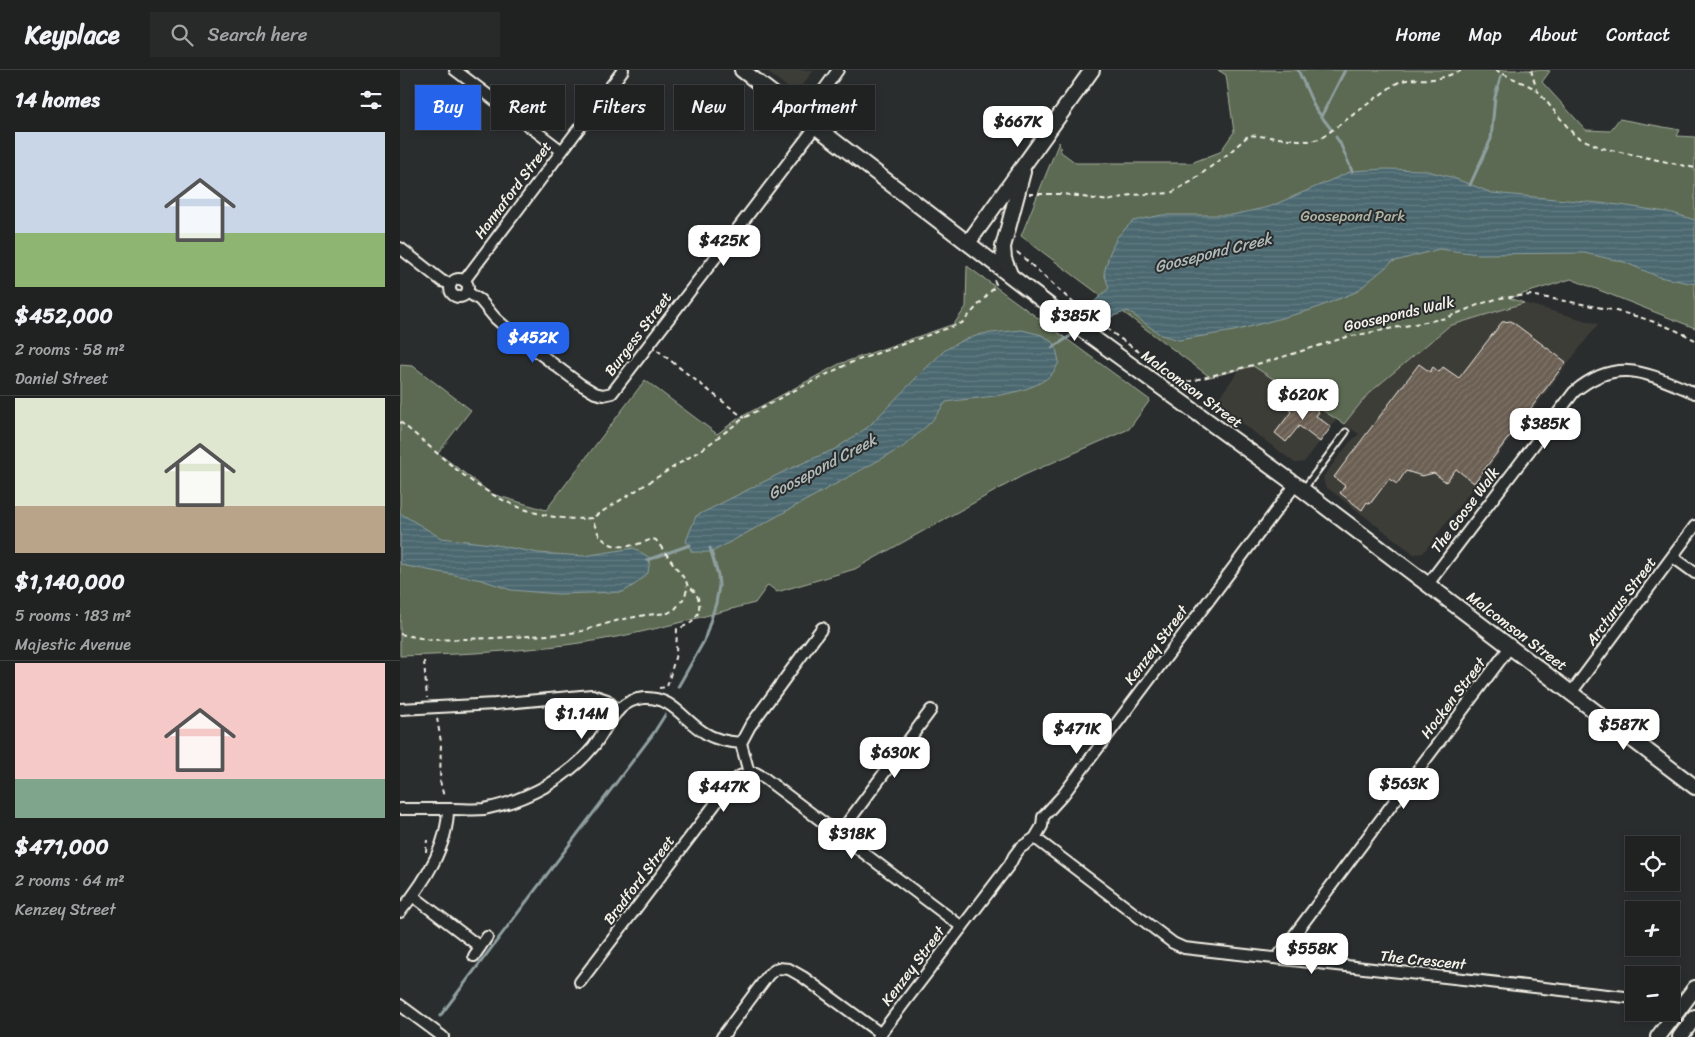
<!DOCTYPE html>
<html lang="en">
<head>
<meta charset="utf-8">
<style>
  :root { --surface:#202222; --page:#282a2a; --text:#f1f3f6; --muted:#a2a4a5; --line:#3d3f40; --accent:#2563eb }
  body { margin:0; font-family:Sriracha,sans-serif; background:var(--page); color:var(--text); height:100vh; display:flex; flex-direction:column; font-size:19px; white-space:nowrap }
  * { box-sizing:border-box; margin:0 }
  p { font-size:16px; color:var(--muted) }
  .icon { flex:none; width:28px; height:28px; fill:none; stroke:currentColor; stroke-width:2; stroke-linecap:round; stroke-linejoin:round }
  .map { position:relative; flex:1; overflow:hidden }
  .drawer { display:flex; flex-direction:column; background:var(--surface); width:400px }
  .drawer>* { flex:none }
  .banner { position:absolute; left:15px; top:15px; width:475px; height:45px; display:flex; gap:10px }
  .buttons { position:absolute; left:1225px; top:766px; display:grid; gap:10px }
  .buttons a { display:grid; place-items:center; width:55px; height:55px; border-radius:0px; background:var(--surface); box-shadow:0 2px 8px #0003,0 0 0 1px var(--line); font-size:25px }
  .price { position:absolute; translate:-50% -42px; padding:0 11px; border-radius:10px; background:#fff; color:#222; font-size:16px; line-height:32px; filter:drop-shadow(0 1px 2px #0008) }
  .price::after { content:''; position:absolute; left:50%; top:30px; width:15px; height:11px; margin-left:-8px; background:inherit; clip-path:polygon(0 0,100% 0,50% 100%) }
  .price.current { background:var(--accent); color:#fff }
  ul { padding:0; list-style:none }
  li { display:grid; align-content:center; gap:10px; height:265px; padding:0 15px }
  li+li { border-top:1px solid var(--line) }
  li span { display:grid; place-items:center; height:155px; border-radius:0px; color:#555 }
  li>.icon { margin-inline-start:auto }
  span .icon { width:90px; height:90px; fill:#fffc; stroke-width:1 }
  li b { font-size:21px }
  h2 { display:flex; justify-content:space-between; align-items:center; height:60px; padding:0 15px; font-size:21px }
  .tag { padding:0 18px; border-radius:0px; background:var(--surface); box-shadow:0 2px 8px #0003,0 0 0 1px var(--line); font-size:18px; line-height:45px }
  .tag.current { background:var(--accent); color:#fff }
  header { display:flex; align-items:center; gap:30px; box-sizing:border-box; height:70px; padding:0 25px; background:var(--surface); border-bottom:1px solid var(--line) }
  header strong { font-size:24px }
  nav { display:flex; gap:28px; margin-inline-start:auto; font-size:18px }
  .search { width:350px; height:45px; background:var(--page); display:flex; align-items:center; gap:12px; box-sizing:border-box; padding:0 18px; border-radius:0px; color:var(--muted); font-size:19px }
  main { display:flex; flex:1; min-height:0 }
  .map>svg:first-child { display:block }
</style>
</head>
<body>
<header>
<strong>Keyplace</strong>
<div class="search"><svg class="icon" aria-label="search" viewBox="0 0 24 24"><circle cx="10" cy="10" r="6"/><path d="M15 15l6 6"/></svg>Search here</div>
<nav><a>Home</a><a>Map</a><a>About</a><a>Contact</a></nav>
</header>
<main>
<section class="drawer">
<h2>14 homes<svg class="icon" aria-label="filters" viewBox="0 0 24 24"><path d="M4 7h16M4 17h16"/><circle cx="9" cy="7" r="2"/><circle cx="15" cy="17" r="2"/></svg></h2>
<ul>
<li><span style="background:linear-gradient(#c9d6e8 65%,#8fb573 0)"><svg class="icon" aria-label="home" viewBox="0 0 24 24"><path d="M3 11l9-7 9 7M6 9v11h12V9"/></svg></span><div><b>$452,000</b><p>2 rooms · 58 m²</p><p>Daniel Street</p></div></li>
<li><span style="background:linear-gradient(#dfe7d0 70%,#b9a48a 0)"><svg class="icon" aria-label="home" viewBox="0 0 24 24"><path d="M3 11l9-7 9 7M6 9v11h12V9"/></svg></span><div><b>$1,140,000</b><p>5 rooms · 183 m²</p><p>Majestic Avenue</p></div></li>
<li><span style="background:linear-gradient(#f6c9c9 75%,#7fa58c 0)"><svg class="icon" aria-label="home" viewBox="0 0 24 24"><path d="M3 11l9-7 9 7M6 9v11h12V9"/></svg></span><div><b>$471,000</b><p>2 rooms · 64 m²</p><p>Kenzey Street</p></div></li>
</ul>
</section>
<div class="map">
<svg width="1295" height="967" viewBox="0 0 1295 967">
  <defs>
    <pattern id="water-rules" width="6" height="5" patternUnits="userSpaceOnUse" patternTransform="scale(1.25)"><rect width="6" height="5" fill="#4b686f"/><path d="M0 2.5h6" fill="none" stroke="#667e84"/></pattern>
    <pattern id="building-hatch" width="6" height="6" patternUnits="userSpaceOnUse" patternTransform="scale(1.25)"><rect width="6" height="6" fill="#6b5e52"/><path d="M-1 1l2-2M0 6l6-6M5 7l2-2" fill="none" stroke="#81766b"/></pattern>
  </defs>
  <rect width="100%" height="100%" fill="#2a2d2e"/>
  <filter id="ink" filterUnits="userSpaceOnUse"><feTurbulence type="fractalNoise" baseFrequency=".02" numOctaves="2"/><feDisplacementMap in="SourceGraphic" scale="10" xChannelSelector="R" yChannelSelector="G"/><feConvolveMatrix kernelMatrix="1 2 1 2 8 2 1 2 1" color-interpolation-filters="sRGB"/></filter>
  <g filter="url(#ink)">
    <!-- built -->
    <g fill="#3e3c39">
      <polygon points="371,0 414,0 400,18 391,20 369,3"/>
      <polygon points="1124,233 1198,254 1023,483 1014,484 925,416 923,407 950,372 959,364 944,354 968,324 1049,256"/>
      <polygon points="853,296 937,349 904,392 895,393 815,333 840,299"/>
    </g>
    <!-- park -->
    <g fill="#5b6b53" stroke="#a8ae9e">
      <polygon points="818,0 1145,0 1150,1 1142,12 1186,60 1210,61 1219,49 1280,60 1277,66 1295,67 1295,258 1171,209 1110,228 1124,233 1049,256 968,324 944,354 853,296 810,307 621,166 659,72 661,82 676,93 791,93 820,82 834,62 826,5"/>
      <path d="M567,196L750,330L729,359L622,406L455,499L377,522L368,515L355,533C311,544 267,557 222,566C149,580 75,584 0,586V295L13,296L71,340L38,383L92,424L146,440L245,310L317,364L339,348L439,294L554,254L566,237Z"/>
    </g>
    <!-- water -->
    <g fill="url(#water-rules)" stroke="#8f9f9f">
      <polygon points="986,99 1023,100 1051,107 1092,123 1220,135 1273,143 1295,150 1295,214 1259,207 1224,192 1184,183 1079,184 1039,179 992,192 956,222 911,240 834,261 779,270 761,265 728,241 698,251 685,240 709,218 704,203 709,185 717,167 733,151 762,145 832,145 869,137 952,101"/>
      <path d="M622,260L642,265L655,274L659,292C657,296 654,302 651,305C627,327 577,327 546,332L531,352L503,377L312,482H292L286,471L296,446L387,400L435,379L468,357L521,303L545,280L561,271L582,264Z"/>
      <polygon points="0,443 41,468 91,474 138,483 184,486 234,478 250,488 248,503 237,513 223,522 158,524 111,520 82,510 6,496 0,493"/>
    </g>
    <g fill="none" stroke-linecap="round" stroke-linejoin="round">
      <!-- stream -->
      <g stroke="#8f9f9f" stroke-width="3">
        <polyline points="898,0 915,38 931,59"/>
        <polyline points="921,47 945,0"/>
        <polyline points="936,67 940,73 952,101"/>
        <polyline points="1070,115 1091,69 1095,27 1101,6"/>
        <polyline points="686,257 699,248"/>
        <polyline points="652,278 678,261"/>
        <polyline points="247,490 290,475"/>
        <polyline points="278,617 304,571 316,533 319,516 318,505 310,478"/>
        <polyline points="40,946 253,664 265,645"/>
      </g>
    </g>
    <!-- building -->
    <g fill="url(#building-hatch)" stroke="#f4f1e8">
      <polygon points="1111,251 1166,292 1074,413 1056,399 1046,412 1034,403 1022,406 1006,401 997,414 989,409 970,434 967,432 962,440 940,423 945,416 934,407 1019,294 1030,302 1033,297 1039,302 1043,297 1059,308 1102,252"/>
      <polygon points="896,325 919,342 916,346 931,357 920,372 899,356 886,372 875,363 891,342 886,337"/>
    </g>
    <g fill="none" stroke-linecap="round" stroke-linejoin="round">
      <defs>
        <polyline id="lane" points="903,420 946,362"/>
        <g id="street">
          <polyline points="55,0 162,81"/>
          <polyline points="404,47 438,0"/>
          <polyline points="0,178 42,211 51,214"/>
          <circle cx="59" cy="218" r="9"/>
          <polyline points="64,211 223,0"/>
          <polyline points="67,222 80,230 95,248 111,262 180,314 195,323 203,325 212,323 416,56"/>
          <polyline points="1273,487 1295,503"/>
          <path d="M1028,514L1174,322C1218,285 1248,304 1295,323"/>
          <polyline points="1171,623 1295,456"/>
          <polyline points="0,639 95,634 192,625 207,630 218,641"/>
          <polyline points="349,703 356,703 363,707 562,857"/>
          <path d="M0,739C18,739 36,739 53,739C63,739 74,740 84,739C106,735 128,726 148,715C164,705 182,691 194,676C208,657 216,630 244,628C272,626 284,651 305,663C315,670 329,672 341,673"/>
          <polyline points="439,764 531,640"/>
          <polyline points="635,768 773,873 784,878 1234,928"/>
          <polyline points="13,826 80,877"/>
          <path d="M0,842C24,813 48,777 48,739"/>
          <polyline points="74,886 87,867"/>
          <polyline points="877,888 1110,577"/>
          <polyline points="180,912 332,712 340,706 349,703 341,673 350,656 422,558"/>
          <polyline points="0,935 43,967"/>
          <polyline points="322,967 369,904 378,898 389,899 403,907 481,964"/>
          <polyline points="478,967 610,794 614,786 620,778 635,768 642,756 643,747 663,725 896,414"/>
        </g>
        <g id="secondary">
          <polyline points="342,0 659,243 903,420 1295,717"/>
          <polyline points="568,173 692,0"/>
          <polyline points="610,204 604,189 603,177 623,102"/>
          <polyline points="1258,967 1295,918"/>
          <polyline points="1280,967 1295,947"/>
        </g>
      </defs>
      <!-- lane casing -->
      <use href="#lane" stroke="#f4f1e8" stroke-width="9"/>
      <!-- street casing -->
      <use href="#street" stroke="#f4f1e8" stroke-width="14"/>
      <!-- secondary casing -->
      <use href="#secondary" stroke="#f4f1e8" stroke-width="18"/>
      <!-- path -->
      <g stroke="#f4f1e8" stroke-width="2" stroke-dasharray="5 4" stroke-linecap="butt">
        <polyline points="1095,0 1136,19 1175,66 1202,78 1295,98"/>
        <polyline points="1131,0 1136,17"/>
        <path d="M629,124H664L708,131L731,125L771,123L792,111L829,83L849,65L908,71L920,69L995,14C1008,7 1019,10 1033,9C1044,8 1054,3 1064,0"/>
        <path d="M617,182L677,236L718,267L783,313L876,289L947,267L1046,248L1080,234L1100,228L1130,225C1186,235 1245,242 1295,270"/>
        <polyline points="257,280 344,348"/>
        <path d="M0,352C30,375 57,404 90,423C120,441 158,452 192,448L304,378L344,348L389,323L450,293L562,253L592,220L596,214L594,210"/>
        <path d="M0,564L31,570L96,568L165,564L182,561L219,550L245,545L268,543L275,539L284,528L288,517L286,511L256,470L252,469C238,475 216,482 203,469C197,464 195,455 192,448"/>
        <polyline points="24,591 27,628"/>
        <path d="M259,618L267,617L276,584L277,559C282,557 288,555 292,552C303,542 301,524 289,517"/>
        <polyline points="37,648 41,672 40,711 44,727"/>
        <polyline points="26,782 27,770"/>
      </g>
      <!-- lane -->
      <use href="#lane" stroke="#2a2d2e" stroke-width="5"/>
      <!-- street -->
      <use href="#street" stroke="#2a2d2e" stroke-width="10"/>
      <!-- secondary -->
      <use href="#secondary" stroke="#2a2d2e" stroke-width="14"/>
    </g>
  </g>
  <g text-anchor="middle" stroke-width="4" stroke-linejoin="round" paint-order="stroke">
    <!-- street labels -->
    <g font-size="15" fill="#f4f1e8" stroke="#2a2d2e">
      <text transform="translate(113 120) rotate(-53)" y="5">Hannaford Street</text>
      <text transform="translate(999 244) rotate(-13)" y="5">Gooseponds Walk</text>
      <text transform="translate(238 264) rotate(-53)" y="5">Burgess Street</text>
      <text transform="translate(792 319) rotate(36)" y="5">Malcomson Street</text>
      <text transform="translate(1065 440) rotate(-53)" y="5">The Goose Walk</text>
      <text transform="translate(1221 531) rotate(-53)" y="5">Arcturus Street</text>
      <text transform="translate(1117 561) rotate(37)" y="5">Malcomson Street</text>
      <text transform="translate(756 575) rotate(-53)" y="5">Kenzey Street</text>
      <text transform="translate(1053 628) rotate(-53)" y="5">Hocken Street</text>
      <text transform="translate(239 810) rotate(-53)" y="5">Bradford Street</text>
      <text transform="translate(1023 890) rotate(6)" y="5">The Crescent</text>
      <text transform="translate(513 896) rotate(-53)" y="5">Kenzey Street</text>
    </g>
    <!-- park labels -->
    <g font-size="15" fill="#afb5a5" stroke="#2a2d2e">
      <text x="953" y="151">Goosepond Park</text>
    </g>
    <!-- water labels -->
    <g font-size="16" font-style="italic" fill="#b0bab8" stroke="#2a2d2e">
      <text transform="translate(813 182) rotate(-14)" y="6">Goosepond Creek</text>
      <text transform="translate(422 396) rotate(-28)" y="6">Goosepond Creek</text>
    </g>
  </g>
</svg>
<div class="buttons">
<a><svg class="icon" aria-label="locate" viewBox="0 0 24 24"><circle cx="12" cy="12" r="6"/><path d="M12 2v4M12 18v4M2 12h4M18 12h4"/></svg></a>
<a>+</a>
<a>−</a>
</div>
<b class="price" style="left:618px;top:78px">$667K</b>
<b class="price" style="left:324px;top:197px">$425K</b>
<b class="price" style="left:675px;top:272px">$385K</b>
<b class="price current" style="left:133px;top:294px">$452K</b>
<b class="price" style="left:903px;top:351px">$620K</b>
<b class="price" style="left:1145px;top:380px">$385K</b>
<b class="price" style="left:182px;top:670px">$1.14M</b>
<b class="price" style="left:1224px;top:681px">$587K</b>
<b class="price" style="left:677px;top:685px">$471K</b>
<b class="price" style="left:495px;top:709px">$630K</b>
<b class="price" style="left:1004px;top:740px">$563K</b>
<b class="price" style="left:324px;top:743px">$447K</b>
<b class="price" style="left:452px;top:790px">$318K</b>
<b class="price" style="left:912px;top:905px">$558K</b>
<div class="banner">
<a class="tag current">Buy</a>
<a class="tag">Rent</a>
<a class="tag">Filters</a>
<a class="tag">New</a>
<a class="tag">Apartment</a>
</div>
</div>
</main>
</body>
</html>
